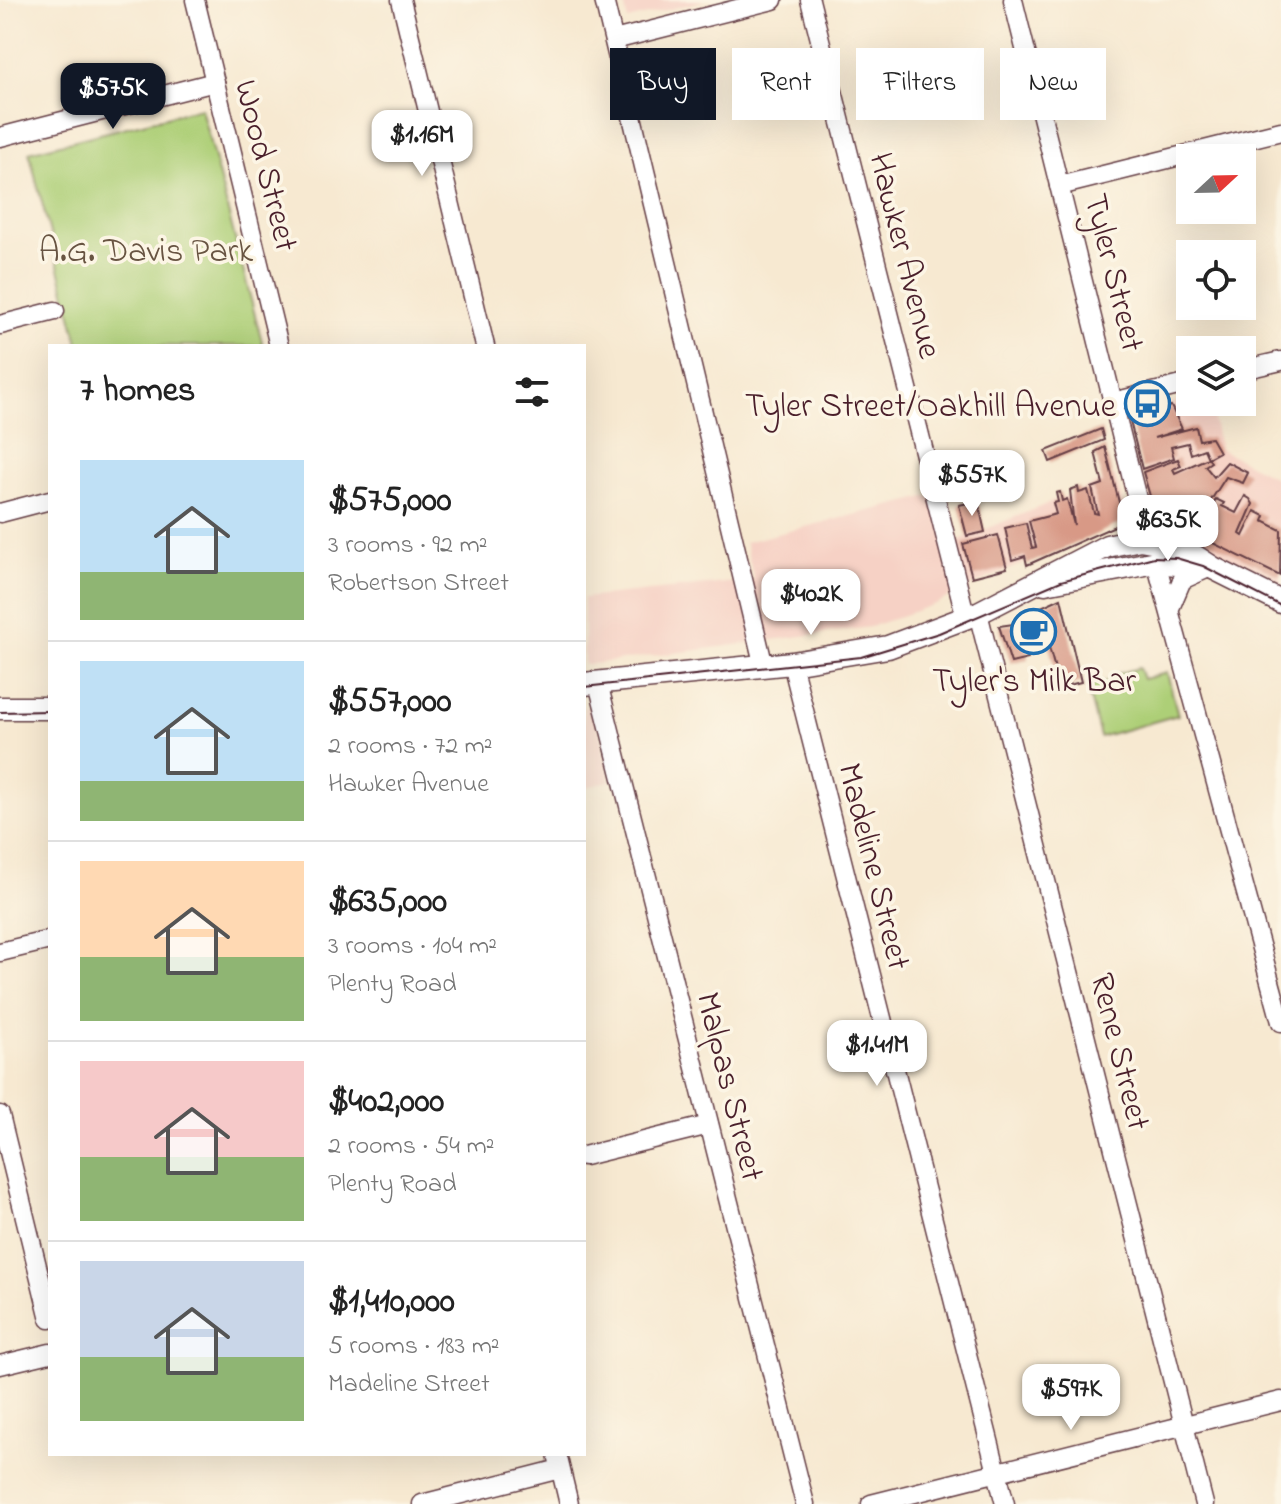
<!DOCTYPE html>
<html lang="en">
<head>
<meta charset="utf-8">
<style>
  :root { --surface:#fff; --page:#f6f6f6; --text:#222; --muted:#767676; --line:#e0e0e0; --accent:#111827 }
  body { margin:0; font-family:"Indie Flower",sans-serif; background:var(--page); color:var(--text); height:100vh; display:flex; flex-direction:column; font-size:30px; white-space:nowrap }
  * { box-sizing:border-box; margin:0 }
  p { font-size:26px; color:var(--muted) }
  .icon { flex:none; width:44px; height:44px; fill:none; stroke:currentColor; stroke-width:2; stroke-linecap:round; stroke-linejoin:round }
  .map { position:relative; flex:1; overflow:hidden }
  .drawer { position:absolute; left:48px; top:344px; width:538px; height:1112px; display:flex; flex-direction:column; background:var(--surface); border-radius:0px; box-shadow:0 8px 32px #0002 }
  .drawer>* { flex:none }
  .hud { position:absolute; left:610px; top:48px; width:550px; height:72px; display:flex; gap:16px }
  .needle { width:52px; rotate:68deg }
  .fabs { position:absolute; left:1176px; top:144px; display:grid; gap:16px }
  .fabs a { display:grid; place-items:center; width:80px; height:80px; border-radius:0px; background:var(--surface); box-shadow:0 8px 32px #0002; font-size:40px }
  .price { position:absolute; translate:-50% -68px; padding:0 18px; border-radius:16px; background:#fff; color:#222; font-size:26px; line-height:52px; filter:drop-shadow(0 2px 4px #0008) }
  .price::after { content:''; position:absolute; left:50%; top:48px; width:24px; height:18px; margin-left:-12px; background:inherit; clip-path:polygon(0 0,100% 0,50% 100%) }
  .price.active { background:var(--accent); color:#fff }
  ul { padding:0; list-style:none }
  li { display:flex; align-items:center; gap:24px; height:200px; padding:0 32px }
  li+li { border-top:2px solid var(--line) }
  li span { display:grid; place-items:center; flex:none; width:224px; height:160px; border-radius:0px; color:#555 }
  li>.icon { margin-inline-start:auto }
  span .icon { width:96px; height:96px; fill:#fffc; stroke-width:1 }
  li b { font-size:34px }
  h2 { display:flex; justify-content:space-between; align-items:center; height:96px; padding:0 32px; font-size:34px }
  .chip { padding:0 28px; border-radius:0px; background:var(--surface); box-shadow:0 8px 32px #0002; font-size:28px; line-height:72px }
  .chip.active { background:var(--accent); color:#fff }
  .map>svg:first-child { display:block }
</style>
</head>
<body>
<div class="map">
<svg width="1281" height="1504" viewBox="0 0 1281 1504">
  <rect width="100%" height="100%" fill="#fcf5e5"/>
  <filter id="ink" filterUnits="userSpaceOnUse"><feTurbulence type="fractalNoise" baseFrequency=".0125" numOctaves="2"/><feDisplacementMap in="SourceGraphic" scale="16" xChannelSelector="R" yChannelSelector="G"/><feConvolveMatrix kernelMatrix="1 2 1 2 8 2 1 2 1" color-interpolation-filters="sRGB"/></filter>
  <filter id="wash" filterUnits="userSpaceOnUse"><feTurbulence type="fractalNoise" baseFrequency=".006" numOctaves="4" result="noise"/><feDisplacementMap in="SourceGraphic" scale="32" xChannelSelector="R" yChannelSelector="G"/><feGaussianBlur stdDeviation="1.8" result="paint"/><feColorMatrix in="noise" values="0 0 0 0 0 0 0 0 0 0 0 0 0 0 0 0 0 1.4 0 .05"/><feComposite in="paint" operator="in"/></filter>
  <g filter="url(#wash)">
    <rect width="100%" height="100%" fill="#f7e9d1"/>
    <!-- built -->
    <g fill="#f6d1c5">
      <polygon points="623,0 704,0 628,20"/>
      <polygon points="1190,398 1190,402 1210,402 1220,449 1281,481 1281,586 1200,547 1157,515 1135,414"/>
      <polygon points="1115,476 1127,519 970,586 935,604 870,627 584,665 584,598 754,580 745,542 942,493 957,541"/>
      <polygon points="593,706 611,781 584,788 584,707"/>
    </g>
    <!-- green -->
    <g fill="#adcf77" stroke="#7c7751" stroke-width="2">
      <polygon points="201,108 263,346 79,346 29,152"/>
      <polygon points="1139,668 1143,679 1167,673 1178,715 1100,737 1087,686 1113,680 1113,675"/>
    </g>
    <g id="blocks">
      <!-- building -->
      <g fill="#d89986">
        <polygon points="1171,406 1182,429 1154,438 1196,427 1199,440 1211,438 1219,452 1208,458 1204,449 1191,454 1188,443 1171,447 1174,458 1142,469 1129,417"/>
        <polygon points="1101,429 1104,440 1050,462 1046,451"/>
        <polygon points="1105,447 1124,522 1027,565 1025,556 1012,560 1005,528 1026,523 1032,548 1036,547 1029,521 1056,514 1053,503 1058,502 1056,493 1060,492 1062,501 1067,499 1074,525 1070,490 1078,487 1079,493 1088,490 1094,513 1098,514 1092,488 1103,484 1095,452"/>
        <polygon points="1208,458 1211,462 1205,466 1214,477 1227,462 1248,473 1243,483 1226,477 1204,511 1209,513 1216,499 1224,503 1222,506 1236,513 1245,496 1250,499 1253,504 1240,534 1243,536 1255,511 1265,516 1263,521 1281,530 1280,576 1178,526 1192,509 1190,507 1176,525 1152,503 1143,472 1178,459 1181,466 1173,469 1175,473"/>
        <polygon points="978,501 985,532 967,536 959,505"/>
        <polygon points="998,535 1007,568 972,577 963,544"/>
        <polygon points="1061,598 1081,682 1060,687 1047,640 1027,645 1028,659 1011,663 999,626 1021,623 1019,617"/>
      </g>
    </g>
  </g>
  <g filter="url(#ink)">
    <use href="#blocks" fill-opacity="0" stroke="#643d44" stroke-width="2"/>
    <g fill="none" stroke-linecap="round" stroke-linejoin="round">
      <defs>
        <g id="minor">
          <polyline points="195,0 279,346"/>
          <polyline points="401,0 485,346"/>
          <polyline points="604,0 764,667"/>
          <polyline points="810,0 966,618"/>
          <polyline points="1013,0 1147,539"/>
          <polyline points="614,40 773,0"/>
          <polyline points="0,137 215,82"/>
          <polyline points="1059,186 1281,131"/>
          <polyline points="0,325 55,311"/>
          <polyline points="1242,370 1281,361"/>
          <polyline points="1113,402 1190,383"/>
          <polyline points="0,513 50,500"/>
          <polyline points="1156,562 1281,1022"/>
          <polyline points="1170,608 1182,580 1206,569"/>
          <polyline points="978,613 1204,1504"/>
          <polyline points="792,663 1005,1504"/>
          <polyline points="598,683 805,1504"/>
          <polyline points="0,952 50,940"/>
          <polyline points="0,1115 50,1319"/>
          <polyline points="584,1156 709,1125"/>
          <polyline points="0,1365 50,1353"/>
          <polyline points="557,1454 569,1504"/>
          <polyline points="422,1504 560,1469"/>
          <polyline points="871,1504 1281,1401"/>
        </g>
        <g id="major">
          <polyline points="1045,583 1156,562 1208,567"/>
          <polyline points="584,684 792,663 888,647 978,613 1107,546 1140,539 1179,546 1213,568 1281,602"/>
          <polyline points="0,708 50,708"/>
        </g>
      </defs>
      <!-- minor casing -->
      <use href="#minor" stroke="#643d44" stroke-width="21"/>
      <!-- major casing -->
      <use href="#major" stroke="#643d44" stroke-width="25"/>
      <!-- minor -->
      <use href="#minor" stroke="#fff" stroke-width="18"/>
      <!-- major -->
      <use href="#major" stroke="#fff" stroke-width="22"/>
      <!-- tram -->
      <g stroke="#4a1f2b" stroke-width="2">
        <polyline points="584,687 861,657 939,633 1061,581 1154,557 1176,558 1203,566 1281,606"/>
        <polyline points="0,712 50,711"/>
      </g>
    </g>
  </g>
  <!-- icons -->
  <defs>
    <symbol id="bus-ring" viewBox="-11 -11 22 22"><circle r="9.5" fill="#fcf5e5" stroke="#1f6fb2" stroke-width="1.5"/><path d="M-5-6H5V4H4V6H2V4H-2V6H-4V4H-5ZM-3.5-4V0h7V-4ZM-3.5 1.2v1.5H-2V1.2ZM2 1.2v1.5H3.5V1.2Z" fill="#1f6fb2"/></symbol>
    <symbol id="cafe-ring" viewBox="-11 -11 22 22"><circle r="9.5" fill="#fcf5e5" stroke="#1f6fb2" stroke-width="1.5"/><path d="M-5.5-4.5H6V0H3Q3 3.5 0 3.5H-2.5Q-5.5 3.5-5.5 0ZM3-3.2v2h1.7v-2ZM-6 4.5H4V6H-6Z" fill="#1f6fb2"/></symbol>
  </defs>
  <g fill-rule="evenodd">
    <use href="#bus-ring" x="1122" y="378" width="51" height="51"/>
    <use href="#cafe-ring" x="1008" y="606" width="51" height="51"/>
  </g>
  <g text-anchor="middle" stroke-width="7" stroke-linejoin="round" paint-order="stroke">
    <!-- street labels -->
    <g font-size="34" fill="#4a1f2b" stroke="#fcf5e5">
      <text transform="translate(268 165) rotate(76)" y="12">Wood Street</text>
      <text transform="translate(907 255) rotate(76)" y="12">Hawker Avenue</text>
      <text transform="translate(1116 272) rotate(76)" y="12">Tyler Street</text>
      <text transform="translate(876 866) rotate(76)" y="12">Madeline Street</text>
      <text transform="translate(1122 1051) rotate(76)" y="12">Rene Street</text>
      <text transform="translate(732 1086) rotate(76)" y="12">Malpas Street</text>
    </g>
    <!-- park labels -->
    <g font-size="34" fill="#685442" stroke="#fcf5e5">
      <text x="146" y="261">A.G. Davis Park</text>
    </g>
    <!-- poi labels -->
    <g font-size="34" fill="#4a1f2b" stroke="#fcf5e5" text-anchor="end">
      <text x="1116" y="416">Tyler Street/Oakhill Avenue</text>
      <text x="1034" y="691" text-anchor="middle">Tyler's Milk Bar</text>
    </g>
  </g>
</svg>
<div class="fabs">
<a><svg class="needle" viewBox="-14 -14 28 28"><path d="M0-13l5 13h-10z" fill="#e53935"/><path d="M0 13l5-13h-10z" fill="#767676"/></svg></a>
<a><svg class="icon" aria-label="locate" viewBox="0 0 24 24"><circle cx="12" cy="12" r="6"/><path d="M12 2v4M12 18v4M2 12h4M18 12h4"/></svg></a>
<a><svg class="icon" aria-label="layers" viewBox="0 0 24 24"><path d="M12 4l9 5-9 5-9-5zM3 14l9 5 9-5"/></svg></a>
</div>
<b class="price active" style="left:113px;top:131px">$575K</b>
<b class="price" style="left:422px;top:178px">$1.16M</b>
<b class="price" style="left:972px;top:518px">$557K</b>
<b class="price" style="left:1168px;top:563px">$635K</b>
<b class="price" style="left:811px;top:637px">$402K</b>
<b class="price" style="left:877px;top:1088px">$1.41M</b>
<b class="price" style="left:1071px;top:1432px">$597K</b>
<div class="hud">
<a class="chip active">Buy</a>
<a class="chip">Rent</a>
<a class="chip">Filters</a>
<a class="chip">New</a>
</div>
<section class="drawer">
<h2>7 homes<svg class="icon" aria-label="filters" viewBox="0 0 24 24"><path d="M4 7h16M4 17h16"/><circle cx="9" cy="7" r="2"/><circle cx="15" cy="17" r="2"/></svg></h2>
<ul>
<li><span style="background:linear-gradient(#bfe0f5 70%,#8fb573 0)"><svg class="icon" aria-label="home" viewBox="0 0 24 24"><path d="M3 11l9-7 9 7M6 9v11h12V9"/></svg></span><div><b>$575,000</b><p>3 rooms · 92 m²</p><p>Robertson Street</p></div></li>
<li><span style="background:linear-gradient(#bfe0f5 75%,#8fb573 0)"><svg class="icon" aria-label="home" viewBox="0 0 24 24"><path d="M3 11l9-7 9 7M6 9v11h12V9"/></svg></span><div><b>$557,000</b><p>2 rooms · 72 m²</p><p>Hawker Avenue</p></div></li>
<li><span style="background:linear-gradient(#ffd9b3 60%,#8fb573 0)"><svg class="icon" aria-label="home" viewBox="0 0 24 24"><path d="M3 11l9-7 9 7M6 9v11h12V9"/></svg></span><div><b>$635,000</b><p>3 rooms · 104 m²</p><p>Plenty Road</p></div></li>
<li><span style="background:linear-gradient(#f6c9c9 60%,#8fb573 0)"><svg class="icon" aria-label="home" viewBox="0 0 24 24"><path d="M3 11l9-7 9 7M6 9v11h12V9"/></svg></span><div><b>$402,000</b><p>2 rooms · 54 m²</p><p>Plenty Road</p></div></li>
<li><span style="background:linear-gradient(#c9d6e8 60%,#8fb573 0)"><svg class="icon" aria-label="home" viewBox="0 0 24 24"><path d="M3 11l9-7 9 7M6 9v11h12V9"/></svg></span><div><b>$1,410,000</b><p>5 rooms · 183 m²</p><p>Madeline Street</p></div></li>
</ul>
</section>
</div>
</body>
</html>
